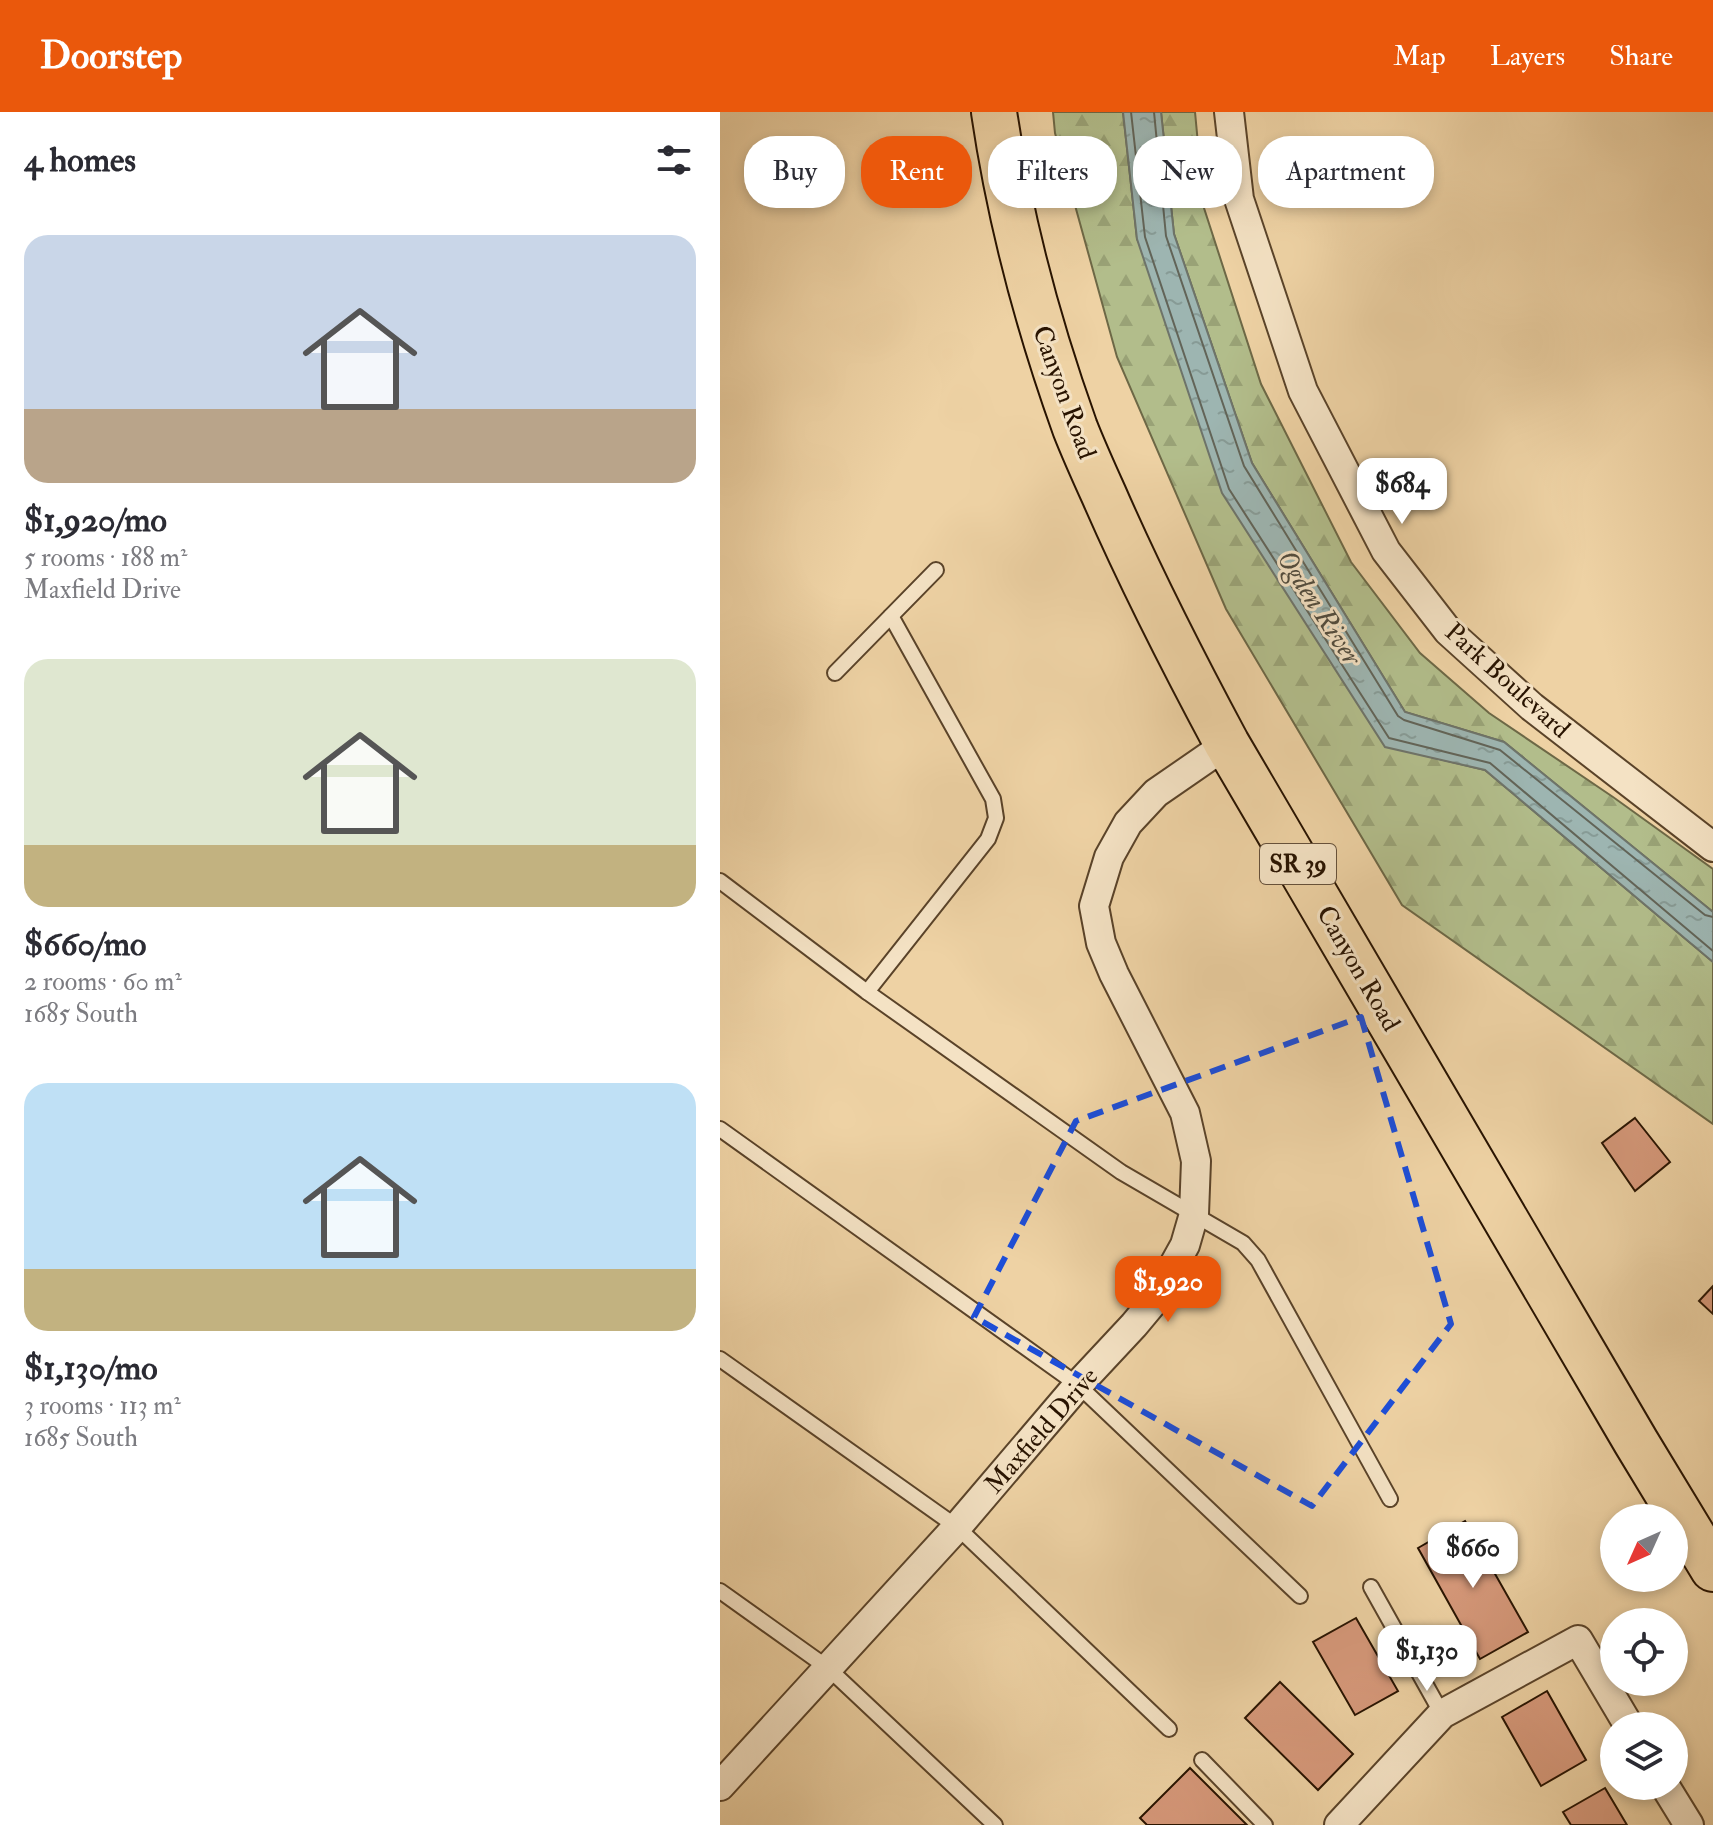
<!DOCTYPE html>
<html lang="en">
<head>
<meta charset="utf-8">
<style>
  :root { --surface:#fff; --page:#f2f2f3; --text:#2b2b33; --muted:#7c7c81; --accent:#ea580c }
  body { margin:0; font-family:"IM FELL Double Pica",serif; background:var(--page); color:var(--text); height:100vh; display:flex; flex-direction:column; font-size:30px; white-space:nowrap }
  * { box-sizing:border-box; margin:0 }
  p { font-size:26px; color:var(--muted) }
  .icon { flex:none; width:44px; height:44px; fill:none; stroke:currentColor; stroke-width:2; stroke-linecap:round; stroke-linejoin:round }
  .map { position:relative; flex:1; overflow:hidden }
  .drawer { display:flex; flex-direction:column; background:var(--surface); width:720px }
  .drawer>* { flex:none }
  .guide { position:absolute; left:24px; top:24px; width:760px; height:72px; display:flex; gap:16px }
  .needle { width:52px; rotate:225deg }
  .buttons { position:absolute; left:880px; top:1392px; display:grid; gap:16px }
  .buttons a { display:grid; place-items:center; width:88px; height:88px; border-radius:50%; background:var(--surface); box-shadow:0 4px 12px #0003; font-size:40px }
  .price { position:absolute; translate:-50% -68px; padding:0 18px; border-radius:16px; background:#fff; color:#222; font-size:26px; line-height:52px; filter:drop-shadow(0 2px 4px #0008) }
  .price::after { content:''; position:absolute; left:50%; top:48px; width:24px; height:18px; margin-left:-12px; background:inherit; clip-path:polygon(0 0,100% 0,50% 100%) }
  .price.active { background:var(--accent); color:#fff }
  ul { padding:0; list-style:none }
  li { display:grid; align-content:center; gap:16px; height:424px; padding:0 24px }
  li span { display:grid; place-items:center; height:248px; border-radius:24px; color:#555 }
  li>.icon { margin-inline-start:auto }
  span .icon { width:144px; height:144px; fill:#fffc; stroke-width:1 }
  li b { font-size:34px }
  h2 { display:flex; justify-content:space-between; align-items:center; height:96px; padding:0 24px; font-size:34px }
  .pill { padding:0 28px; border-radius:32px; background:var(--surface); box-shadow:0 4px 12px #0003; font-size:28px; line-height:72px }
  .pill.active { background:var(--accent); color:#fff }
  header { display:flex; align-items:center; gap:48px; box-sizing:border-box; height:112px; padding:0 40px; background:var(--accent); color:#fff }
  header strong { font-size:38px }
  nav { display:flex; gap:44px; margin-inline-start:auto; font-size:28px }
  main { display:flex; flex:1; min-height:0 }
  .map>svg:first-child { display:block }
</style>
</head>
<body>
<header>
<strong>Doorstep</strong>
<nav><a>Map</a><a>Layers</a><a>Share</a></nav>
</header>
<main>
<section class="drawer">
<h2>4 homes<svg class="icon" aria-label="filters" viewBox="0 0 24 24"><path d="M4 7h16M4 17h16"/><circle cx="9" cy="7" r="2"/><circle cx="15" cy="17" r="2"/></svg></h2>
<ul>
<li><span style="background:linear-gradient(#c9d6e8 70%,#b9a48a 0)"><svg class="icon" aria-label="home" viewBox="0 0 24 24"><path d="M3 11l9-7 9 7M6 9v11h12V9"/></svg></span><div><b>$1,920/mo</b><p>5 rooms · 188 m²</p><p>Maxfield Drive</p></div></li>
<li><span style="background:linear-gradient(#dfe7d0 75%,#c2b280 0)"><svg class="icon" aria-label="home" viewBox="0 0 24 24"><path d="M3 11l9-7 9 7M6 9v11h12V9"/></svg></span><div><b>$660/mo</b><p>2 rooms · 60 m²</p><p>1685 South</p></div></li>
<li><span style="background:linear-gradient(#bfe0f5 75%,#c2b280 0)"><svg class="icon" aria-label="home" viewBox="0 0 24 24"><path d="M3 11l9-7 9 7M6 9v11h12V9"/></svg></span><div><b>$1,130/mo</b><p>3 rooms · 113 m²</p><p>1685 South</p></div></li>
</ul>
</section>
<div class="map">
<svg width="993" height="1713" viewBox="0 0 993 1713">
  <defs>
    <pattern id="forest-firs" width="22" height="20" patternUnits="userSpaceOnUse" patternTransform="scale(2)"><rect width="22" height="20" fill="#b2bd8b"/><path d="M5 1l3.5 6h-7zM16 11l3.5 6h-7z" fill="#99a276"/></pattern>
    <pattern id="water-ripples" width="26" height="14" patternUnits="userSpaceOnUse" patternTransform="scale(2)"><rect width="26" height="14" fill="#9db5b1"/><path d="M2 4q2-2 4 0t4 0M15 11q2-2 4 0t4 0" fill="none" stroke="#879b96"/></pattern>
  </defs>
  <rect width="100%" height="100%" fill="#eed2a4"/>
  <filter id="stains"><feTurbulence type="fractalNoise" baseFrequency=".0025" numOctaves="4"/><feColorMatrix values="0 0 0 0 .2 0 0 0 0 .09 0 0 0 0 .02 0 0 0 .5 -.17"/></filter>
  <radialGradient id="worn" r=".72"><stop offset=".6" stop-color="#630" stop-opacity="0"/><stop offset="1" stop-color="#630" stop-opacity=".3"/></radialGradient>
  <!-- forest -->
  <g fill="url(#forest-firs)" stroke="#6d6846" stroke-width="2">
    <polygon points="333,0 403,0 417,127 665,634 765,658 993,850 993,1012 682,793 506,497 397,245 335,21"/>
    <polygon points="441,0 475,0 484,96 541,272 631,450 700,541 769,601 893,685 993,757 993,800 784,630 685,600 532,351 454,122"/>
  </g>
  <!-- water -->
  <polygon fill="url(#water-ripples)" stroke="#6e746a" stroke-width="2" points="403,0 441,0 454,122 532,351 685,600 784,630 993,800 993,850 765,658 665,635 502,381 417,127"/>
  <g fill="none" stroke-linecap="round" stroke-linejoin="round">
    <!-- shore -->
    <g stroke="#626458" stroke-width="2">
      <polyline points="411,0 425,125 509,377 669,626 770,651 993,839"/>
      <polyline points="434,0 446,124 524,354 678,604 684,608 780,638 985,803 993,805"/>
    </g>
  </g>
  <!-- building -->
  <g fill="#d7997b" stroke="#281300" stroke-width="2">
    <polygon points="915,1006 950,1050 915,1079 882,1031"/>
    <polygon points="993,1174 993,1202 979,1189"/>
    <polygon points="745,1409 808,1520 760,1547 698,1436"/>
    <polygon points="636,1506 678,1579 635,1603 593,1530"/>
    <polygon points="560,1570 633,1642 598,1678 525,1606"/>
    <polygon points="827,1579 866,1648 821,1674 782,1605"/>
    <polygon points="470,1656 527,1713 427,1713 420,1706"/>
    <polygon points="885,1676 907,1713 851,1713 843,1700"/>
  </g>
  <g fill="none" stroke-linecap="round" stroke-linejoin="round">
    <defs>
      <g id="lane">
        <polyline points="115,561 216,458"/>
        <polyline points="0,769 147,880 401,1060 523,1131 538,1148 670,1387"/>
        <polyline points="147,880 268,727 276,706 273,687 171,504"/>
        <polyline points="0,1017 358,1273 580,1484"/>
        <polyline points="0,1247 237,1415 449,1617"/>
        <polyline points="651,1475 722,1602"/>
        <polyline points="0,1479 108,1556 275,1713"/>
        <polyline points="482,1648 545,1713"/>
      </g>
      <g id="street">
        <polyline points="509,0 519,87 583,279 666,439 728,519 812,595 993,735"/>
        <polyline points="0,1674 237,1415 358,1273 414,1213 434,1189 465,1133 474,1102 476,1049 465,1001 394,862 381,831 374,794 389,745 408,711 436,681 507,632"/>
        <polyline points="945,1674 969,1713"/>
        <polyline points="619,1713 722,1602 858,1528 909,1614"/>
      </g>
      <path id="primary" d="M274,0C290,108 318,213 355,316C364,339 374,361 384,383C421,468 463,550 507,632L916,1330L993,1457"/>
    </defs>
    <!-- lane casing -->
    <use href="#lane" stroke="#5a4329" stroke-width="18"/>
    <!-- street casing -->
    <use href="#street" stroke="#5a4329" stroke-width="32"/>
    <!-- primary casing -->
    <use href="#primary" stroke="#281300" stroke-width="48"/>
    <!-- lane -->
    <use href="#lane" stroke="#f4e2c4" stroke-width="14"/>
    <!-- street -->
    <use href="#street" stroke="#f4e2c4" stroke-width="28"/>
    <!-- primary -->
    <use href="#primary" stroke="#eed2a4" stroke-width="44"/>
  </g>
  <!-- marked area -->
  <path fill="none" stroke="#1d4ed8" stroke-width="6" stroke-dasharray="16 10" stroke-linejoin="round" d="M641,905L731,1212L592,1394L254,1205L356,1009Z"/>
  <g text-anchor="middle" stroke-width="6" stroke-linejoin="round" paint-order="stroke">
    <!-- shield labels -->
    <rect fill="#f4e2c4" stroke="#65513b" stroke-width="2" x="540" y="732" width="76" height="40" rx="6"/>
    <g font-size="24" font-weight="bold" fill="#281300">
      <text x="578" y="760">SR 39</text>
    </g>
    <!-- street labels -->
    <g font-size="26" fill="#281300" stroke="#f4e2c4">
      <text transform="translate(345 280) rotate(70)" y="9">Canyon Road</text>
      <text transform="translate(788 568) rotate(42)" y="9">Park Boulevard</text>
      <text transform="translate(639 856) rotate(60)" y="9">Canyon Road</text>
      <text transform="translate(321 1318) rotate(-49)" y="9">Maxfield Drive</text>
    </g>
    <!-- water labels -->
    <g font-size="28" font-style="italic" fill="#514c3e" stroke="#f4e2c4">
      <text transform="translate(600 495) rotate(57)" y="10">Ogden River</text>
    </g>
  </g>
  <rect width="100%" height="100%" filter="url(#stains)"/>
  <rect width="100%" height="100%" fill="url(#worn)"/>
</svg>
<div class="buttons">
<a><svg class="needle" viewBox="-14 -14 28 28"><path d="M0-13l5 13h-10z" fill="#e53935"/><path d="M0 13l5-13h-10z" fill="#7c7c81"/></svg></a>
<a><svg class="icon" aria-label="locate" viewBox="0 0 24 24"><circle cx="12" cy="12" r="6"/><path d="M12 2v4M12 18v4M2 12h4M18 12h4"/></svg></a>
<a><svg class="icon" aria-label="layers" viewBox="0 0 24 24"><path d="M12 4l9 5-9 5-9-5zM3 14l9 5 9-5"/></svg></a>
</div>
<b class="price" style="left:682px;top:414px">$684</b>
<b class="price active" style="left:448px;top:1212px">$1,920</b>
<b class="price" style="left:753px;top:1478px">$660</b>
<b class="price" style="left:707px;top:1581px">$1,130</b>
<div class="guide">
<a class="pill">Buy</a>
<a class="pill active">Rent</a>
<a class="pill">Filters</a>
<a class="pill">New</a>
<a class="pill">Apartment</a>
</div>
</div>
</main>
</body>
</html>
